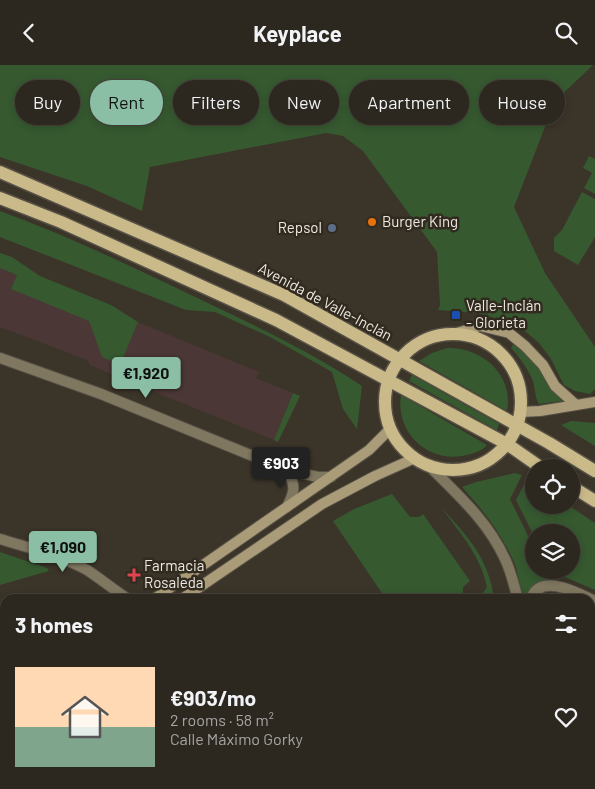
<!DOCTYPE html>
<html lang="en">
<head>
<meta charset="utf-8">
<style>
  :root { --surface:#2c271f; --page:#342f28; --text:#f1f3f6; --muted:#a6a5a4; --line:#48443d; --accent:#8abfa5 }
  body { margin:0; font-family:Barlow,sans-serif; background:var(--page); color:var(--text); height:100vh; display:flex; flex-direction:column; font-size:19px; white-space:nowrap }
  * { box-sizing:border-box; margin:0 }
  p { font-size:16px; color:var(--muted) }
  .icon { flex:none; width:28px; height:28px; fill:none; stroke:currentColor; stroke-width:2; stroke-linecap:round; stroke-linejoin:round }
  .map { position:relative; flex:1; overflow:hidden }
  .side { position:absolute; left:0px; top:529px; width:595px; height:196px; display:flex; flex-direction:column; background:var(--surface); border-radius:15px 15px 0 0; box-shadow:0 2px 8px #0003,0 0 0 1px var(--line) }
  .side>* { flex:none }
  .hud { position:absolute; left:15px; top:15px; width:565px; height:45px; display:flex; gap:10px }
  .fabs { position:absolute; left:525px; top:394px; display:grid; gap:10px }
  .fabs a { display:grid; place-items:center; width:55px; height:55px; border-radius:50%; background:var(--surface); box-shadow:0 2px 8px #0003,0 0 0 1px var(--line); font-size:25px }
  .price { position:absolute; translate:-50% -42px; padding:0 11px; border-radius:5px; background:var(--accent); color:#111; font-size:16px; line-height:32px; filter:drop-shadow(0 1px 2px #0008) }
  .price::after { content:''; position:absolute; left:50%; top:30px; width:15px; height:11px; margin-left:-8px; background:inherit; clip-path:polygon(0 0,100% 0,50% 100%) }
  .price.selected { background:#222; color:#fff }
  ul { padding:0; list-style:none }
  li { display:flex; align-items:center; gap:15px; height:125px; padding:0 15px }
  li span { display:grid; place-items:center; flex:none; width:140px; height:100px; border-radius:0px; color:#555 }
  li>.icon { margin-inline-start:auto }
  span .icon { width:60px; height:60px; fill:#fffc; stroke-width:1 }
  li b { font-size:21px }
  h2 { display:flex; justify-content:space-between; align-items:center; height:60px; padding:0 15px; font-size:21px }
  .chip { padding:0 18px; border-radius:22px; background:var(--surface); box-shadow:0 2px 8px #0003,0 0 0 1px var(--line); font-size:18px; line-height:45px }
  .chip.selected { background:var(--accent); color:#111 }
  header { display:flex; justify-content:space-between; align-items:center; height:65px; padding:0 15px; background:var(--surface); font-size:22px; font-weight:700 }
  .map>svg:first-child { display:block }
</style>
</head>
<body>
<header><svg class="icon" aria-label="back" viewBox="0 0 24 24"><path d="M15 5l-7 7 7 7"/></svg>Keyplace<svg class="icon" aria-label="search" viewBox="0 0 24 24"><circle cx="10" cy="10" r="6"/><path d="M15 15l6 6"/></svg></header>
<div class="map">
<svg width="595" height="724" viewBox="0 0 595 724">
  <rect width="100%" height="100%" fill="#3b3429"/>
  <!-- medical -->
  <polygon fill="#4b3735" points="0,203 138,257 259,307 256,313 293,328 274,375 115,311 90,300 87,295 0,262"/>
  <!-- green -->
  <g fill="#365930">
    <polygon points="0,0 593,0 555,36 514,142 545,208 595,282 595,324 590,329 575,326 564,320 551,294 539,278 519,261 478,248 438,245 440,240 437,187 363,86 343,71 326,68 150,102 142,146 87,121 0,92"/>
    <polygon points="589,91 595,94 595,129 584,123 592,108 583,103"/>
    <polygon points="582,127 595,134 595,172 578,200 554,186 554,173 562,165"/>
    <path d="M0,146C66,170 128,200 191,230C250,258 308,285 362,321L357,364L343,344L332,307L270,272L215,247L186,245L5,174L0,172Z"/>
    <polygon points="0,188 12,192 40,211 111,240 138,257 120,300 102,292 89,256 11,224 17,210 0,203"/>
    <path d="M514,278L534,295L556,329L562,333V336L539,339C535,333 535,324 533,316C528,304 520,293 511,283Z"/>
    <path d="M447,283C482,282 514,310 507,346L419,296L432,288Z"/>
    <polygon points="412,310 499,359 497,365 409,316"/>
    <polygon points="293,328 300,331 278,377 274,375"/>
    <path d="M401,330L487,380C481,387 471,389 462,391C426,397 395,366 401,330Z"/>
    <polygon points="571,356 595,358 595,381 561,360"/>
    <path d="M515,408L522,410L510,434L534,483V505H545L550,516L544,517L526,534C519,524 519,508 514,497C501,468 483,445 462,422L476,417Z"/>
    <polygon points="527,414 534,418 534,440 568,440 595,458 595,525 551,506 571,505 571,468 534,468 534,471 516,435"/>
    <polygon points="392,429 410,452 419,452 423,449 470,516 463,522 463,529 466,534 386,534 333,456 354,444"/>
    <path d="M441,442C467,471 489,493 494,534H478L474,529L483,528L487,522C481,491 459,467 441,442Z"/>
    <polygon points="0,487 47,503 49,506 0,520"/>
  </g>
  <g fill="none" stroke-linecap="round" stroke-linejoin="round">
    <defs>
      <g id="street">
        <polyline points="0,293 101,329 287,405 318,412 331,412"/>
        <path d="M427,399C456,428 488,456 505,494C511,506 514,521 518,534"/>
        <path d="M287,405C296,421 295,426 287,442"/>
        <path d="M0,474C29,483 60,490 87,505C101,514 114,525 128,534"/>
        <path d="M531,534C540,507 578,528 595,536"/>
        <polyline points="523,724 524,720"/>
      </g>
      <g id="secondary">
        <polyline points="453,269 480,261 509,268 525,281 543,300 555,321 575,339"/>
        <polyline points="520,347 540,346 595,337"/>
        <polyline points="154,534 369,385 390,364"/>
        <polyline points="182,534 322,439 375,411 415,393"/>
        <polyline points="0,639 5,635"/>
        <polyline points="0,662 5,658"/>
      </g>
      <g id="primary">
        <polyline points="0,107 284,230 549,378 595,406"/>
        <polyline points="0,133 61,157 276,255 507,379 540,402"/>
        <circle cx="453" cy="337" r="68"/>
        <polyline points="571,421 595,436"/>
      </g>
    </defs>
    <!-- street casing -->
    <use href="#street" stroke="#575146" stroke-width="12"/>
    <!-- secondary casing -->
    <use href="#secondary" stroke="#575146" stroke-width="12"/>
    <!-- primary casing -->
    <use href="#primary" stroke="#575146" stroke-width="15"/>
    <!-- street -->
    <use href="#street" stroke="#807760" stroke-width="10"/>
    <!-- secondary -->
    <use href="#secondary" stroke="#aa9c78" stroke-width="10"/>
    <!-- primary -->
    <use href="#primary" stroke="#cab989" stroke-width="12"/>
  </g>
  <!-- markers -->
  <circle fill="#e8710a" stroke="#312a1f" stroke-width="2" cx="372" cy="157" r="5"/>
  <circle fill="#5c6f8a" stroke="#312a1f" stroke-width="2" cx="332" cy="163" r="5"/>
  <rect fill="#1a4fb4" stroke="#312a1f" stroke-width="2" x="451" y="245" width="10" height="10" rx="2.5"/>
  <path fill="#e0444e" stroke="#312a1f" stroke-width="2" d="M131.5 502.5h5v5h5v5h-5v5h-5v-5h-5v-5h5z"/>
  <g text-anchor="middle" stroke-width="5" stroke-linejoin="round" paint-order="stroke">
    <!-- poi labels -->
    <g font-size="15" fill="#ede8e1" stroke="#312a1f" text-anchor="start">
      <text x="382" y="162">Burger King</text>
      <text x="322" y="168" text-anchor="end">Repsol</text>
      <text x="466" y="246">Valle-Inclán<tspan x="466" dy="17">- Glorieta</tspan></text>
      <text x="144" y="506">Farmacia<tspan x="144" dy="17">Rosaleda</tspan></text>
    </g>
    <!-- street labels -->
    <g font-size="15" fill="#ede8e1" stroke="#312a1f">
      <text transform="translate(325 237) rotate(28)" y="5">Avenida de Valle-Inclán</text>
    </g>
  </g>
</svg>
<div class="fabs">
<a><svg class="icon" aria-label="locate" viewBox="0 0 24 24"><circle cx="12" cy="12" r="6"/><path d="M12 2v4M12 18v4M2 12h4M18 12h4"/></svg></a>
<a><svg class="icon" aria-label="layers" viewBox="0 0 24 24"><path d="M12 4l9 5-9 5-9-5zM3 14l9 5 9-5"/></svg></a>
</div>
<b class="price" style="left:146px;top:334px">€1,920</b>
<b class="price selected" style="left:281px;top:424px">€903</b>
<b class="price" style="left:63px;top:508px">€1,090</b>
<div class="hud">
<a class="chip">Buy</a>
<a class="chip selected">Rent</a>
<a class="chip">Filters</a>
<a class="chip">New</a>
<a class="chip">Apartment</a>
<a class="chip">House</a>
</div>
<section class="side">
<h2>3 homes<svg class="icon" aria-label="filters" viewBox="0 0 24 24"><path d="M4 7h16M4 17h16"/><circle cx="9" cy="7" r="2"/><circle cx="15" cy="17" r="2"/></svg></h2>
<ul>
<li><span style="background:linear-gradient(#ffd9b3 60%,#7fa58c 0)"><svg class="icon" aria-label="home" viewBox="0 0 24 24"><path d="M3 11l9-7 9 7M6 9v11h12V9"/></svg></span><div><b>€903/mo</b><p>2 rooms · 58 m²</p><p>Calle Máximo Gorky</p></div><svg class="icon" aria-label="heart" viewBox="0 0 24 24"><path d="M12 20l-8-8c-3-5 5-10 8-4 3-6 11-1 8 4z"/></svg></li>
</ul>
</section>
</div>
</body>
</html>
